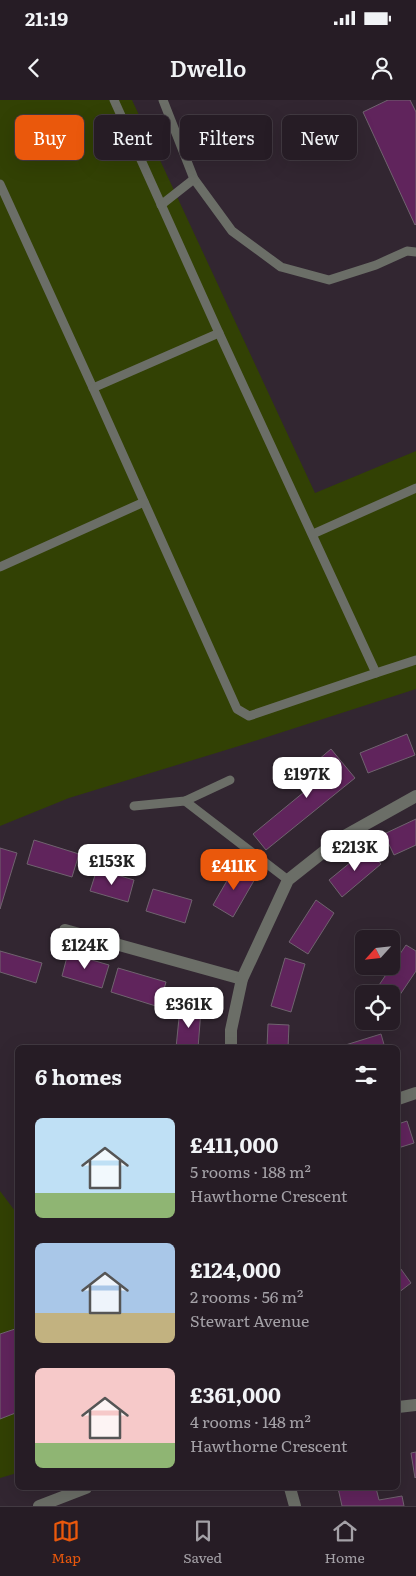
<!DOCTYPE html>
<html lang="en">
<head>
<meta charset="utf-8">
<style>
  :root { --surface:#261c25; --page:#322932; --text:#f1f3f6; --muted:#a4a1a7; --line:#423a42; --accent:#ea580c }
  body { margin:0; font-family:Literata,serif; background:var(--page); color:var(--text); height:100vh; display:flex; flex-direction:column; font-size:19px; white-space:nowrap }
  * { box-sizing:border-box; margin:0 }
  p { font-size:16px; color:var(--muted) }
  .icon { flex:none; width:28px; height:28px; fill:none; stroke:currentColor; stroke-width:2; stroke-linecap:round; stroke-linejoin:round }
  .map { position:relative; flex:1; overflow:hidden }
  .drawer { position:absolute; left:15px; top:945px; width:385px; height:445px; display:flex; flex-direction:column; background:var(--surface); border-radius:8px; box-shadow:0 5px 20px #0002,0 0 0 1px var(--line) }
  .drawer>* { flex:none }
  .banner { position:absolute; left:15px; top:15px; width:386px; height:45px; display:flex; gap:10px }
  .needle { width:32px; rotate:243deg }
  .buttons { position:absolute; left:355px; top:830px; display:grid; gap:10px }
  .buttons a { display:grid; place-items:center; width:45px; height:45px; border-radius:8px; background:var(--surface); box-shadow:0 5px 20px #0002,0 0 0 1px var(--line); font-size:25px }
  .price { position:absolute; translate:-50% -42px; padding:0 11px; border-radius:10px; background:#fff; color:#222; font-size:16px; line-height:32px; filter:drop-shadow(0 1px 2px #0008) }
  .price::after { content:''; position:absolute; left:50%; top:30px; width:15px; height:11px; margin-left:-8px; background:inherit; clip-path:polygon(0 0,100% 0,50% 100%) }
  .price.selected { background:var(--accent); color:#fff }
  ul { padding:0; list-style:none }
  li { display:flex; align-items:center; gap:15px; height:125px; padding:0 20px }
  li span { display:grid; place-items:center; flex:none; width:140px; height:100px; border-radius:8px; color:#555 }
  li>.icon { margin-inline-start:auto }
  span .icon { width:60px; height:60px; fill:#fffc; stroke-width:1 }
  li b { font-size:21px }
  h2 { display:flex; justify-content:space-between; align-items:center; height:60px; padding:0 20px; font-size:21px }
  .chip { padding:0 18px; border-radius:8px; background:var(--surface); box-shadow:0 5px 20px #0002,0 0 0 1px var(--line); font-size:18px; line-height:45px }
  .chip.selected { background:var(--accent); color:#fff }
  .status { display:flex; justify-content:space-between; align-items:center; height:35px; padding:0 25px; background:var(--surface); direction:ltr }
  .status svg { height:14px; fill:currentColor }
  header { display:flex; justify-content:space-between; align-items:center; height:65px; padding:0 20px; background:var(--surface); font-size:22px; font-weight:600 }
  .tabs { display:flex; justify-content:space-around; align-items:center; height:70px; border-top:1px solid var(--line); background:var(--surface); font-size:14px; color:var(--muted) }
  .tabs a { display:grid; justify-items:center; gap:2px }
  .tabs .selected { color:var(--accent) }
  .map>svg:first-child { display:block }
</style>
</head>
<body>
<div class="status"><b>21:19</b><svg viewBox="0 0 49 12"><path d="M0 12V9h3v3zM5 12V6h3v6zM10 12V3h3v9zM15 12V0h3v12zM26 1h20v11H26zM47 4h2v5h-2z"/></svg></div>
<header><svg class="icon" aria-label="back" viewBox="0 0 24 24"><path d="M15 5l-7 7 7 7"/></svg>Dwello<svg class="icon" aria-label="person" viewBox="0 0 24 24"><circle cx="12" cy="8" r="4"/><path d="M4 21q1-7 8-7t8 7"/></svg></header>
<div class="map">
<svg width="416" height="1406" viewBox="0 0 416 1406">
  <rect width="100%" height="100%" fill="#322631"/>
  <!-- green -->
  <g fill="#324104">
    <polygon points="0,0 132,0 315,393 416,351 416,589 239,646 69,698 0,726"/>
    <polygon points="0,1091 18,1115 17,1373 0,1378"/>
  </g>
  <!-- building -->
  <g fill="#60245c" stroke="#70636f">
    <polygon points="388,0 410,0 416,12 416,124 415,125 363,12"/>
    <polygon points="407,634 415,655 368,673 360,653"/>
    <polygon points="331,649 355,678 266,750 253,734 321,678 311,666"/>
    <polygon points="416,719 416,745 394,755 384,734"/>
    <polygon points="34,740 79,754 72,777 27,764"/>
    <polygon points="0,748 17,753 0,809"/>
    <polygon points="368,748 381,764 342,797 329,780"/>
    <polygon points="236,765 256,777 233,817 213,805"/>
    <polygon points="97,769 134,780 128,802 90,791"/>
    <polygon points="153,789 192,800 185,823 146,811"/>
    <polygon points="316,800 334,813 308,854 289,842"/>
    <polygon points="406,845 416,851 416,871 391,908 391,894 373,894"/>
    <polygon points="0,851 42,863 36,883 0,872"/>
    <polygon points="68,853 109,865 102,888 62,876"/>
    <polygon points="285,858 305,864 291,912 271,906"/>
    <polygon points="118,868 166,882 159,907 111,892"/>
    <polygon points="180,908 201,910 198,948 176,948"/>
    <polygon points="268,924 289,925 288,948 267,948"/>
    <polygon points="381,934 385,948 339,948 339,947"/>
    <polygon points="407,1021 414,1043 398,1048 398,1024"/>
    <polygon points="398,1165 411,1183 398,1193"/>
    <polygon points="18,1228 18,1312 0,1319 0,1234"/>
    <polygon points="416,1352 416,1377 415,1378 411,1353"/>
    <polygon points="338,1388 376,1388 379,1400 402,1396 404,1406 342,1406"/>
  </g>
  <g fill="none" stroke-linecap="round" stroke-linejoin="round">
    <!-- service -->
    <g stroke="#6b6e67" stroke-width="9">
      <polyline points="114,0 219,233 376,573 416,560"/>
      <polyline points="163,0 194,79 232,131 281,167 329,180 376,165 407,151 416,152"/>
      <polyline points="0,84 93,288 219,233"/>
      <polyline points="161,105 194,79"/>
      <polyline points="93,288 237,609 249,616 376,573"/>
      <polyline points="313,434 416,388"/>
      <polyline points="0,467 144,402"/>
      <polyline points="185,701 288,780"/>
      <polyline points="134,706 185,701 230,680"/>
    </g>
    <!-- minor -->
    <g stroke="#6b6e67" stroke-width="12">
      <polyline points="65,830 242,879"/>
      <polyline points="231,948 231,930 242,879 288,780 341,738 416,696"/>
      <polyline points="398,999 416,993"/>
      <polyline points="290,1388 295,1406"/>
    </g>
    <!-- tertiary -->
    <g stroke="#6b6e67" stroke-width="12">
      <polyline points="398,1307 416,1305"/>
      <polyline points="39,1406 86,1388"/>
    </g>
  </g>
</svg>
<div class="buttons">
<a><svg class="needle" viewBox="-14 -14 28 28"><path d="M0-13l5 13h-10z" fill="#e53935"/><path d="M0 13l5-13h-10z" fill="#a4a1a7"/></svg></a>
<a><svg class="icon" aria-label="locate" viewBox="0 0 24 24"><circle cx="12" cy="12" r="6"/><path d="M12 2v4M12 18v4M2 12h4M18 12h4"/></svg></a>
</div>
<b class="price" style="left:307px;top:699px">£197K</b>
<b class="price" style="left:355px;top:772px">£213K</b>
<b class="price" style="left:112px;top:786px">£153K</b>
<b class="price selected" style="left:234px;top:791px">£411K</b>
<b class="price" style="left:85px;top:870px">£124K</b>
<b class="price" style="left:189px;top:929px">£361K</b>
<div class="banner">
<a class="chip selected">Buy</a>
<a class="chip">Rent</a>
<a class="chip">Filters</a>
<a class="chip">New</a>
</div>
<section class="drawer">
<h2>6 homes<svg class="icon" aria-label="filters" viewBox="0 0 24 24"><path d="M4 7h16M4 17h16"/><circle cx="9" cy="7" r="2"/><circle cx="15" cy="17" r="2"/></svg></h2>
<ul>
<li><span style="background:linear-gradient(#bfe0f5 75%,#8fb573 0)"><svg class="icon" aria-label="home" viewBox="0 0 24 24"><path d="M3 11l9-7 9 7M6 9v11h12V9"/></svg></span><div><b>£411,000</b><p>5 rooms · 188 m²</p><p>Hawthorne Crescent</p></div></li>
<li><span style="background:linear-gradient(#a9c7e8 70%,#c2b280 0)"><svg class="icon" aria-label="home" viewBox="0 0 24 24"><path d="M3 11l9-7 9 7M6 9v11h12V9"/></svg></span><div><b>£124,000</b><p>2 rooms · 56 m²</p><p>Stewart Avenue</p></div></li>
<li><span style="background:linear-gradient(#f6c9c9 75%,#8fb573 0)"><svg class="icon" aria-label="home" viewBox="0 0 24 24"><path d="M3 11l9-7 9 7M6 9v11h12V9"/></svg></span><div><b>£361,000</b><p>4 rooms · 148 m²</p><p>Hawthorne Crescent</p></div></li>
</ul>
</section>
</div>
<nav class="tabs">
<a class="selected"><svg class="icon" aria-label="map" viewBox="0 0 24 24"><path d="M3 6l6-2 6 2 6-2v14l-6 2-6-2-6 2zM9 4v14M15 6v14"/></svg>Map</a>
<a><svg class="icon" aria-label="saved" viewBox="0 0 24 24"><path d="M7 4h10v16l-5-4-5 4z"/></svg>Saved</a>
<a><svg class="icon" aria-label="home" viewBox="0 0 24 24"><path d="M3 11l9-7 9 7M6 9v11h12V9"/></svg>Home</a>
</nav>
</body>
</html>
